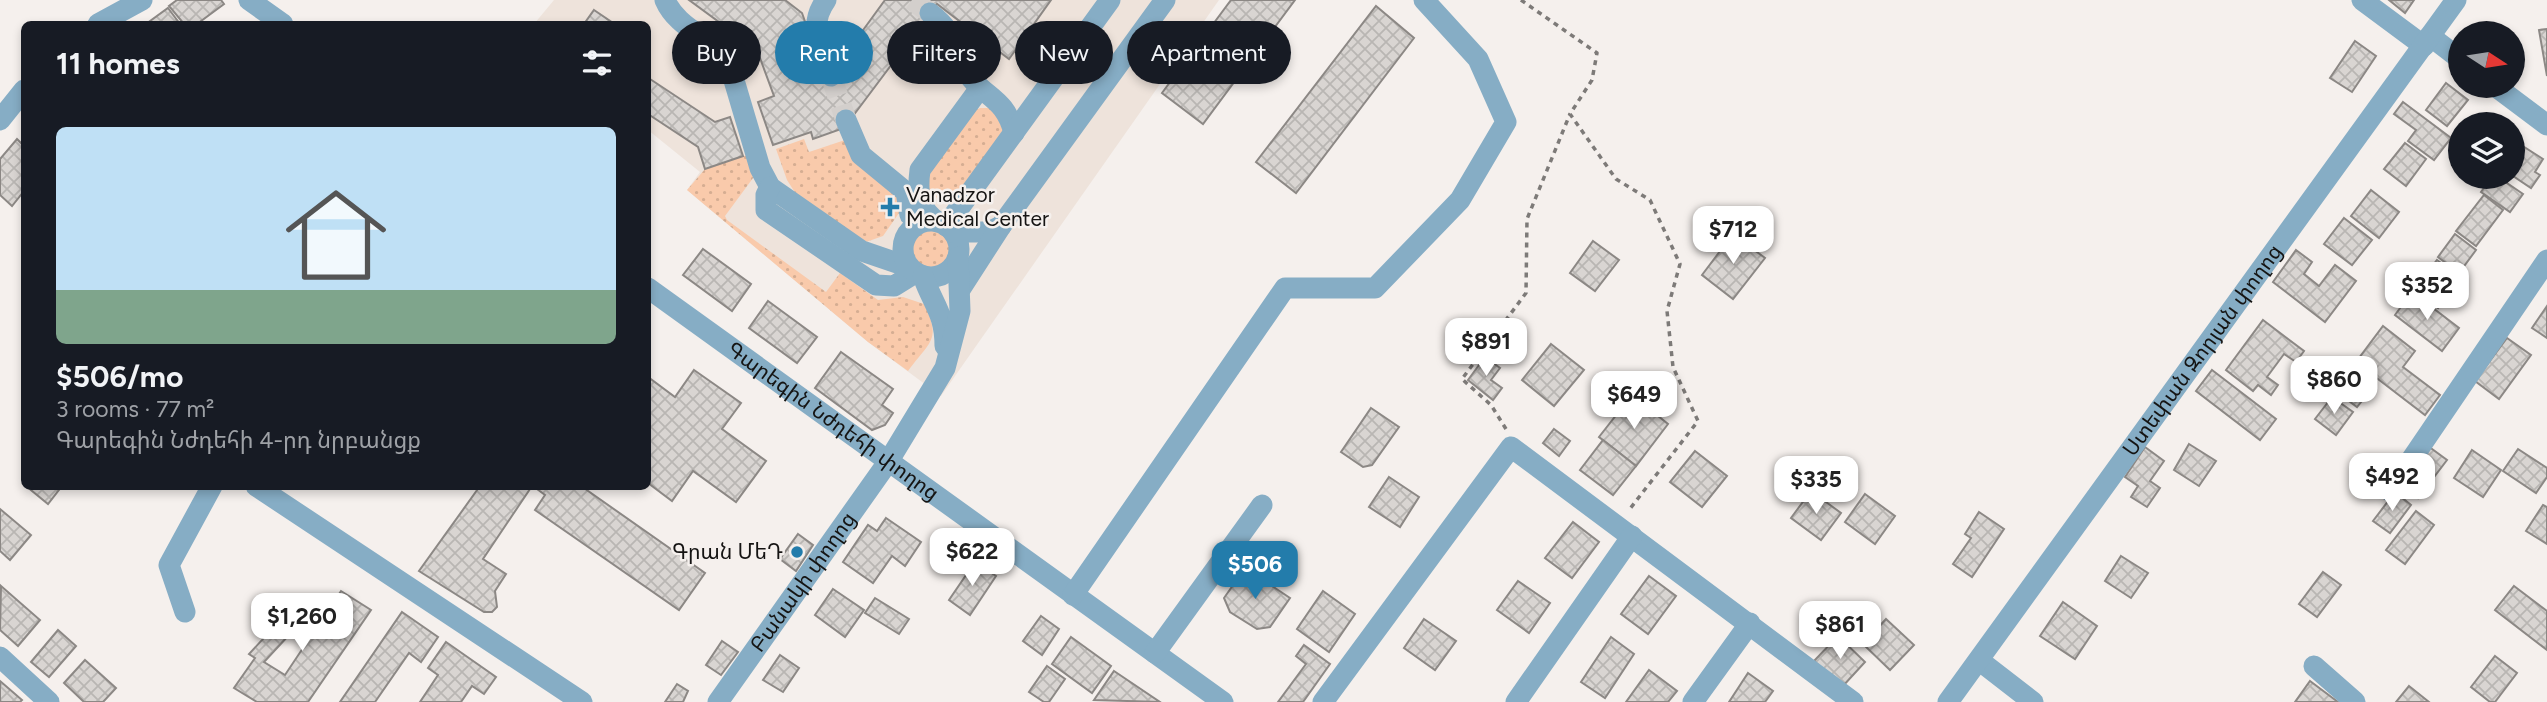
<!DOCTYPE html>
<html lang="en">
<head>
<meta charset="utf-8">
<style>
  :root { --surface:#171b24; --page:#242831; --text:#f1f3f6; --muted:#9ea1a6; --accent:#237cab }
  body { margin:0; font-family:Figtree,"Noto Sans Armenian",sans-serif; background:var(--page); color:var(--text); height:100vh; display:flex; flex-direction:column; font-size:26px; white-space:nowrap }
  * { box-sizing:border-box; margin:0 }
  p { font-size:23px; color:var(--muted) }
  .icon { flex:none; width:38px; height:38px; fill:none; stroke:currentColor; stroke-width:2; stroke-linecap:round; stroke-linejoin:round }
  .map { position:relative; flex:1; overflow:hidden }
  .panel { position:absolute; left:21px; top:21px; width:630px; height:469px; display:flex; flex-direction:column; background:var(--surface); border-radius:10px; box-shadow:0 4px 10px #0003 }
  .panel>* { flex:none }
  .top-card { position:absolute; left:672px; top:21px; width:665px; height:63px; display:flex; gap:14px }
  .needle { width:46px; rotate:102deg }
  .controls { position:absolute; left:2448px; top:21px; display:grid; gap:14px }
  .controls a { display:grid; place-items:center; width:77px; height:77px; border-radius:50%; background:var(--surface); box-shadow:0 4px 10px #0003; font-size:35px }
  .price { position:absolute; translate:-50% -60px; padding:0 16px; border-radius:14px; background:#fff; color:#222; font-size:23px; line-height:46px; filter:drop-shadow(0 2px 4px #0008) }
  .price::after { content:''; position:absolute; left:50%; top:42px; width:21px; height:16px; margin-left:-10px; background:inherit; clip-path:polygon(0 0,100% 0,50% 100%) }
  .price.selected { background:var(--accent); color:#fff }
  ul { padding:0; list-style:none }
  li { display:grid; align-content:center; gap:14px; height:371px; padding:0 35px }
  li span { display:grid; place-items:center; height:217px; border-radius:10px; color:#555 }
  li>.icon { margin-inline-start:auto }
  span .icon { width:126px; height:126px; fill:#fffc; stroke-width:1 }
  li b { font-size:30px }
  h2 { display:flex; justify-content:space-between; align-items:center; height:84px; padding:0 35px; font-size:30px }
  .pill { padding:0 24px; border-radius:32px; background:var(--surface); box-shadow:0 4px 10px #0003; font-size:24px; line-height:63px }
  .pill.selected { background:var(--accent); color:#fff }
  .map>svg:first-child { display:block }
</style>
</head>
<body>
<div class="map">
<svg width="2547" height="702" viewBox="0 0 2547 702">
  <defs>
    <pattern id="grass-dots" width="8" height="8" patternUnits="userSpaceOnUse" patternTransform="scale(1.75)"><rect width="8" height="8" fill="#f9caab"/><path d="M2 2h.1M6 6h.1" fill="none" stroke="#d5ad92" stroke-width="1.8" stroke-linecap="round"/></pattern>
    <pattern id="building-cross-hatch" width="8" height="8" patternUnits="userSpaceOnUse" patternTransform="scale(1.75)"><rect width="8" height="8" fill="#d9d5d2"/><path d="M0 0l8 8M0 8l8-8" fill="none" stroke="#b9b6b3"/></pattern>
  </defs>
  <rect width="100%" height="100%" fill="#f5f0ed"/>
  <!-- built -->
  <polygon fill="#eee3db" points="554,0 1219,0 941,396 868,342 687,190 700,172 648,130 648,24 534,24"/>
  <!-- grass -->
  <g fill="url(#grass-dots)">
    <polygon points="980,108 993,108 1004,132 953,199 938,199 927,188 929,173 974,111"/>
    <polygon points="804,139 809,152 845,140 897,193 899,213 883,236 866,242 796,194 787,180 776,149"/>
    <path d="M750,154L756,174L725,216L727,220L826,292L840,273L878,300L903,297L924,304C942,340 930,341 908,371L868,342L687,190L705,169Z"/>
    <circle cx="931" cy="249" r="20"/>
  </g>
  <!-- building -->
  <g fill="url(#building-cross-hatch)" stroke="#8c8885" stroke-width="2">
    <polygon points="177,0 221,0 224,4 197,24 184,24 169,6"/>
    <polygon points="689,0 785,0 802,13 826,81 885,0 1051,0 1009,59 937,4 844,128 813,139 811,132 773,145 758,102 774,96 757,50"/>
    <polygon points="1231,0 1295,0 1203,124 1162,93"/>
    <polygon points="2389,0 2414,0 2405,13"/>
    <polygon points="1376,6 1414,38 1296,193 1256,162"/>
    <polygon points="168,8 180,24 146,24"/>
    <polygon points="594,10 613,23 612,24 584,24"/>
    <polygon points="2547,29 2547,76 2539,30"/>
    <polygon points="2355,41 2376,56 2352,92 2330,78"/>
    <polygon points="650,79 715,122 730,117 743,156 705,169 698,147 648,114 648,83"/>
    <polygon points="2446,83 2468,100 2447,126 2426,110"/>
    <polygon points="2403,102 2451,138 2434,160 2408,141 2416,130 2394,114"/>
    <polygon points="17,139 24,146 24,191 12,206 0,195 0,159"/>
    <polygon points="2405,143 2426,159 2406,186 2384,169"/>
    <polygon points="2518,143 2543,159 2535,172 2540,175 2531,188 2513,176 2513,151"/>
    <polygon points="2492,177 2498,177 2523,194 2510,212 2481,192"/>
    <polygon points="2371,190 2399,212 2379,238 2351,216"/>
    <polygon points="2484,195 2503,210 2476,246 2456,231"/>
    <polygon points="2344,218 2372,240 2352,265 2324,244"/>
    <polygon points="1733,234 1765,258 1733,299 1702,275"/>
    <polygon points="2455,234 2476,250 2459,273 2438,257"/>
    <polygon points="1593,241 1619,260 1595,291 1570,273"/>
    <polygon points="703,249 751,284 732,311 683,275"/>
    <polygon points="2296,250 2312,262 2304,274 2319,286 2335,265 2356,281 2325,322 2273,282"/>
    <polygon points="2437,260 2461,278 2438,308 2414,290"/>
    <polygon points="2412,292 2459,328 2442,351 2395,315"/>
    <polygon points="768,301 817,337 797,363 749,328"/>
    <polygon points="2547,306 2547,338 2532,328"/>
    <polygon points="2263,320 2304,351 2296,362 2284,354 2267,377 2278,385 2271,395 2258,385 2253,391 2226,370"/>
    <polygon points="2383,326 2415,351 2403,367 2440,395 2425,415 2374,376 2371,379 2353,366"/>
    <polygon points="2507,338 2531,355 2499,399 2475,381"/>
    <polygon points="1551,344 1584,370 1554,406 1522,380"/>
    <polygon points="841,352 893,389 882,405 893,413 885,425 872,430 815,388"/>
    <polygon points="1485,357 1500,368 1491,380 1502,388 1493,400 1468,380"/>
    <polygon points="694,370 741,403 722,429 766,461 736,502 693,471 672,501 648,483 648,377 675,397"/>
    <polygon points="2212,370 2276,419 2260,440 2196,391"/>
    <polygon points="2345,373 2369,392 2357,407 2333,389"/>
    <polygon points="1632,395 1668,424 1636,466 1599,437"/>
    <polygon points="2332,397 2353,412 2336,435 2315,419"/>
    <polygon points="1371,408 1399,427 1372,465 1363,467 1341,452"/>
    <polygon points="1554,429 1570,441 1559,456 1543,443"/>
    <polygon points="1603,440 1636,466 1613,495 1580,470"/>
    <polygon points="2189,444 2216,461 2199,486 2174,470"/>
    <polygon points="2428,446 2447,460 2418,498 2399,484"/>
    <polygon points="2145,447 2164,461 2150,481 2160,488 2147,507 2131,497 2138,486 2125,477"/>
    <polygon points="2518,449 2547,468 2547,477 2536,493 2503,471"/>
    <polygon points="2472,450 2501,470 2483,497 2454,478"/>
    <polygon points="1695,451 1727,476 1702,507 1670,482"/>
    <polygon points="1389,477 1419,497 1400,527 1369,507"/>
    <polygon points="26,486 62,486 48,504"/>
    <polygon points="480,486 532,486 483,559 506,574 495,591 497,607 492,612 484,612 419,571"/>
    <polygon points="533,486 581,486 705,573 679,610 535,510 545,495"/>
    <polygon points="1811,491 1841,513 1821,540 1791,518"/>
    <polygon points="2395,492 2411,505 2390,533 2373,521"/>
    <polygon points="1865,494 1895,516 1875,544 1845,522"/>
    <polygon points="2543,505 2547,507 2547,544 2526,531"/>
    <polygon points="0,509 31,535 10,560 0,551"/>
    <polygon points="2416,511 2434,525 2405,564 2386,550"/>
    <polygon points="1979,512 2004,529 1972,577 1953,564 1971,538 1965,534"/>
    <polygon points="886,518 921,542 905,566 892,556 873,583 843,562 868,525 877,531"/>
    <polygon points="1573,522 1599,542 1572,578 1545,558"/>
    <polygon points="798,534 813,545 796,571 780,559"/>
    <polygon points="2121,556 2148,573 2131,598 2105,581"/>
    <polygon points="975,562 996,576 970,615 949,600"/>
    <polygon points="1245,568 1290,598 1270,627 1257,629 1230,612 1224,598"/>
    <polygon points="2323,572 2341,585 2317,617 2299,604"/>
    <polygon points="1649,576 1676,596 1648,634 1621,614"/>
    <polygon points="1518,581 1550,603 1529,633 1497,610"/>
    <polygon points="1,586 40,620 18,646 0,630"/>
    <polygon points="2514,586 2547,611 2547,650 2495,610"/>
    <polygon points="833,589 864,610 845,637 815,615"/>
    <polygon points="341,591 371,610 308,702 257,702 234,688 255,658 249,654 301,598 314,608 264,662 285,675"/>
    <polygon points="1323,591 1355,614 1329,652 1297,629"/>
    <polygon points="875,598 909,619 899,634 865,613"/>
    <polygon points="2063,602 2097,626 2075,659 2040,636"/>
    <polygon points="402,612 438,637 421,662 409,653 375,702 340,702"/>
    <polygon points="1041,616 1059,629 1042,655 1023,641"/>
    <polygon points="1424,619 1456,641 1435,670 1404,648"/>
    <polygon points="1886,619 1914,645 1890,670 1863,644"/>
    <polygon points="58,630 76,646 49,677 31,662"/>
    <polygon points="1838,636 1865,662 1842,687 1814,661"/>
    <polygon points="1071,637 1111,666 1092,693 1052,664"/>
    <polygon points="1611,637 1634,654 1605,698 1581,682"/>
    <polygon points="722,641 738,652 721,675 706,665"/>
    <polygon points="446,642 496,677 484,694 472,686 461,702 420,702 438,675 428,668"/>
    <polygon points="1304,645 1330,664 1303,702 1278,702 1306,664 1296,656"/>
    <polygon points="780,655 799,668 783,692 763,680"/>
    <polygon points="2495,656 2517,673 2495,702 2490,702 2471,687"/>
    <polygon points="85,660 116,688 103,702 84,702 64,683"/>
    <polygon points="1047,666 1065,679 1049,702 1044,702 1029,692"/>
    <polygon points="1649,670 1677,691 1668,702 1626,702"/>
    <polygon points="1114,671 1160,702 1094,700"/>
    <polygon points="1748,673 1773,691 1765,702 1729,702"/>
    <polygon points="0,681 22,700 20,702 0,702"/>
    <polygon points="2310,681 2338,702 2295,702"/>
    <polygon points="677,684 688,691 683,702 665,702"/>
    <polygon points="2409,686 2429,702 2396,702"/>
  </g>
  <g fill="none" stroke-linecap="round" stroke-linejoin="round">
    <!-- minor-tunnel -->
    <g stroke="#d3cfcc" stroke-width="21" stroke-dasharray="21 10" stroke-linecap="butt">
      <polyline points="912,0 930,13"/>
      <polyline points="831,76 846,120"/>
    </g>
    <!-- path -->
    <g stroke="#7d7a78" stroke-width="3.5" stroke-dasharray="5 5" stroke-linecap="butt">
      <polyline points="1521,0 1597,53 1592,80 1570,114 1616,179 1650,200 1680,264 1667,311 1673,367 1698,421 1629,510"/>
      <polyline points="1506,429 1491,405 1462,379 1526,293 1527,219 1570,114"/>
    </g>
    <!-- minor -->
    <g stroke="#86adc5" stroke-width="21">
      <polyline points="249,0 283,24"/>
      <path d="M665,0C677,28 710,37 728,60L760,168L770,187L862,251L909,267"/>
      <path d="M826,0C807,26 821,48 831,76"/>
      <polyline points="2362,0 2424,46"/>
      <path d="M930,13C956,33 950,43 964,68C981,98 1005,95 1014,133"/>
      <polyline points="98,24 142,0"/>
      <polyline points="2430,36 2460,59"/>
      <polyline points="2495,86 2547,125"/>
      <polyline points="0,120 24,90"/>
      <polyline points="846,120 861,155 906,192 910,215"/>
      <polyline points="770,187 766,195 766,210 876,285 894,286 915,273"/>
      <circle cx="931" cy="249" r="28"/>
      <path d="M938,222C919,210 917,192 920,170L980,88"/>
      <polyline points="946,226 1110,0"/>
      <polyline points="953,232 989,232 1001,226 1165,0"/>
      <path d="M923,276C933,305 945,313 945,346"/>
      <path id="s1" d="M648,288L1223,702"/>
      <polyline points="961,288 1001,226"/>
      <polyline points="256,486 582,702"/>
      <polyline points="2390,491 2547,260"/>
      <polyline points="1073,595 1285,288 1375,288 1460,200 1506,122 1478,59 1424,0"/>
      <polyline points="185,612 169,565 212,486"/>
      <polyline points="1155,653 1262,505"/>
      <polyline points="0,657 49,702"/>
      <polyline points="1980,661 2033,702"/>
      <polyline points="2314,666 2355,702"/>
      <path id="s2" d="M718,702L888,462L945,368L960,311L958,257"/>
      <polyline points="1323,702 1511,447 1853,702"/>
      <polyline points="1516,702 1632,536"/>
      <polyline points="1693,702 1750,623"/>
      <path id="s3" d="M1948,702L2456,0"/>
    </g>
  </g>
  <!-- markers -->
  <g fill="#237cab" stroke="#f5f0ed" stroke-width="2.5">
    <path d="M886.5 196.5h7v7h7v7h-7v7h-7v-7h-7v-7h7z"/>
    <circle cx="797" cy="552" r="7"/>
  </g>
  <g text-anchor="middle" stroke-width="5" stroke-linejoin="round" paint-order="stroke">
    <!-- poi labels -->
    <g font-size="21" fill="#151413" stroke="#f5f0ed" text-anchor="start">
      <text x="906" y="202">Vanadzor<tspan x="906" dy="24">Medical Center</tspan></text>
      <text x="783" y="559" text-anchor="end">Գրան ՄեԴ</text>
    </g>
    <!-- street labels -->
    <g font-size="21" fill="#151413" stroke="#f5f0ed">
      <text dy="7" stroke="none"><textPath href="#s3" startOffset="434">Ստեփան Զորյան փողոց</textPath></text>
      <text dy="7" stroke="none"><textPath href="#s1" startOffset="228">Գարեգին Նժդեհի փողոց</textPath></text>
      <text dy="7" stroke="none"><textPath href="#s2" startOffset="147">Բանակի փողոց</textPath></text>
    </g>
  </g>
</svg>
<div class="controls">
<a><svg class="needle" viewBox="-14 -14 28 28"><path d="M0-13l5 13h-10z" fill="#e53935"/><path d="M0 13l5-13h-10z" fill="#9ea1a6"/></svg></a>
<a><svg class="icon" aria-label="layers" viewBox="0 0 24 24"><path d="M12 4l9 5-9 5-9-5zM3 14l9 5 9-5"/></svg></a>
</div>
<b class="price" style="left:1733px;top:266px">$712</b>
<b class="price" style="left:2427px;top:322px">$352</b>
<b class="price" style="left:1486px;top:378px">$891</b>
<b class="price" style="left:2334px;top:416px">$860</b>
<b class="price" style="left:1634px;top:431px">$649</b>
<b class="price" style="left:2392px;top:513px">$492</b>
<b class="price" style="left:1816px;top:516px">$335</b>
<b class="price" style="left:972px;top:588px">$622</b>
<b class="price selected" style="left:1255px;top:601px">$506</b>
<b class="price" style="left:302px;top:653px">$1,260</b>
<b class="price" style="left:1840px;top:661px">$861</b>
<div class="top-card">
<a class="pill">Buy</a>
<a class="pill selected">Rent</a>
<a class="pill">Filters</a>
<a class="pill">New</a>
<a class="pill">Apartment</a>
</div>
<section class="panel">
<h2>11 homes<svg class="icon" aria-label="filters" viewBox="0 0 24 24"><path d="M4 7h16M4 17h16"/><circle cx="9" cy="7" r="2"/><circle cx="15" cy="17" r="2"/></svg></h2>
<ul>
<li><span style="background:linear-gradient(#bfe0f5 75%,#7fa58c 0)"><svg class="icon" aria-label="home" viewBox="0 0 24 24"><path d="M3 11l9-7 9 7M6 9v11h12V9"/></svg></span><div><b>$506/mo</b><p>3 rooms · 77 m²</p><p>Գարեգին Նժդեհի 4-րդ նրբանցք</p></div></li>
</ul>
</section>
</div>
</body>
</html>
